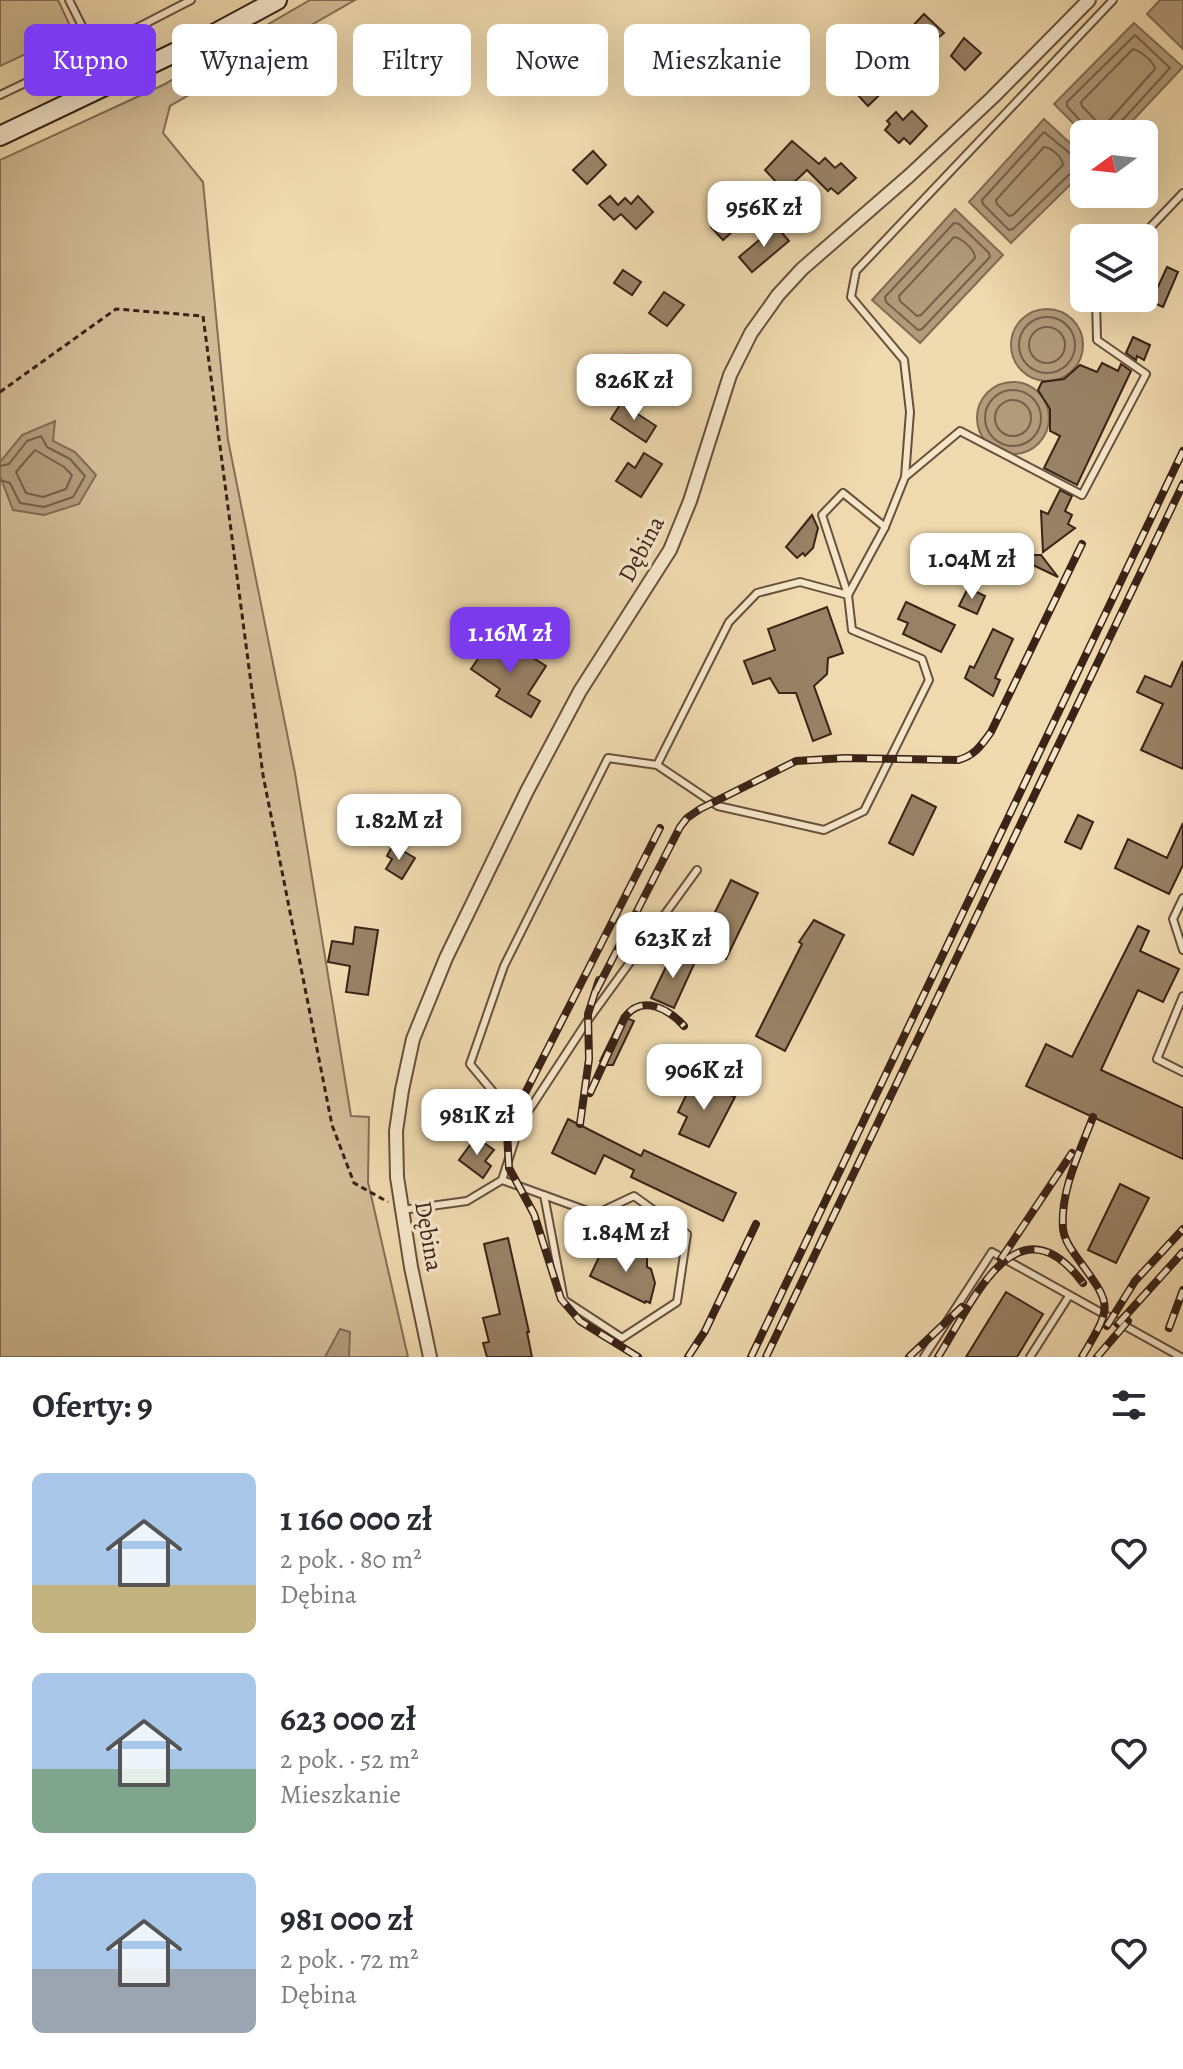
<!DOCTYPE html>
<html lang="pl">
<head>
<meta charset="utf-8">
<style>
  :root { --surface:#fff; --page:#f2f2f3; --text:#2b2b33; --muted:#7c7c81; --accent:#7c3aed }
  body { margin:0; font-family:Alegreya,serif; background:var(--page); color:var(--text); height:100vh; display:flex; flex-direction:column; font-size:30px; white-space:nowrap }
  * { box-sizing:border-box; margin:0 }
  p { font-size:26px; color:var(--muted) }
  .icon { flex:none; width:44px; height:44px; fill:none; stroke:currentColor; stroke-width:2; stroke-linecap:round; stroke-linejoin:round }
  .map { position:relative; height:1357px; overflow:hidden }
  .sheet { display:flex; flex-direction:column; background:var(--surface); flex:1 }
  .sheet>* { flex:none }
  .top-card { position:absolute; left:24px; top:24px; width:1136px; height:72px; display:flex; gap:16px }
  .needle { width:52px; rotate:255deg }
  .fabs { position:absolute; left:1070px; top:120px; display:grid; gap:16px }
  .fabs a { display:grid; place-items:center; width:88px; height:88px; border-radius:12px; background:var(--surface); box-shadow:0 8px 32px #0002; font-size:40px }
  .price { position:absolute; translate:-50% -68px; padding:0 18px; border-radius:16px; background:#fff; color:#222; font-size:26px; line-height:52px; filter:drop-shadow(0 2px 4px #0008) }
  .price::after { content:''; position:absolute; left:50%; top:48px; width:24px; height:18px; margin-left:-12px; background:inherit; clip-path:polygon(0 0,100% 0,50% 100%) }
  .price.active { background:var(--accent); color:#fff }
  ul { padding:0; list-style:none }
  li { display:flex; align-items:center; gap:24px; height:200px; padding:0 32px }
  li span { display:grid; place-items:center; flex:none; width:224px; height:160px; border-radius:12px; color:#555 }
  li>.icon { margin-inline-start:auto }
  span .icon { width:96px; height:96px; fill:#fffc; stroke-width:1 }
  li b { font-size:34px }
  h2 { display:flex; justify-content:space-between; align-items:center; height:96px; padding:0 32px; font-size:34px }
  .pill { padding:0 28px; border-radius:12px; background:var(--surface); box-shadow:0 8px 32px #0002; font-size:28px; line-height:72px }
  .pill.active { background:var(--accent); color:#fff }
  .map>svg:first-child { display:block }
</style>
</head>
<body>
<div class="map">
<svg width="1183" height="1357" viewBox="0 0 1183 1357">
  <rect width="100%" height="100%" fill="#efd9ae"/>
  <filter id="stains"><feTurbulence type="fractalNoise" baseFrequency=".0025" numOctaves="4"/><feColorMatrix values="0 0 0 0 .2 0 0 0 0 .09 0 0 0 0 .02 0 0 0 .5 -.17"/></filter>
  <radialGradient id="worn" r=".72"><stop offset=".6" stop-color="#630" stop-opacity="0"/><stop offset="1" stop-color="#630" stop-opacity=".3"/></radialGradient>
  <!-- green -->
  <g fill="#d0ba94" stroke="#856e56" stroke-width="2">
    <polygon points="0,0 58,0 73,32 0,66"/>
    <polygon points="310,0 355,0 170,106 163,133 203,182 228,440 295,773 351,1116 369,1117 368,1182 408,1357 0,1357 0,160 163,85"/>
  </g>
  <!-- water -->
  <g fill="#b19b7b" stroke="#816b53" stroke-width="2">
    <polygon points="1160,0 1183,0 1183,49 1147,14"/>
    <polygon points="1134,23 1183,67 1120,134 1084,134 1054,104"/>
    <polygon points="1044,119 1084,156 1084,171 1011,243 969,202"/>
    <polygon points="955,209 1003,255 920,343 872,300"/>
    <circle cx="1047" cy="345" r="36"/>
    <circle cx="1013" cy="418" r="36"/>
    <polygon points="55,421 53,441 75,452 96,475 79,504 44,515 13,510 0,476 0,462 22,435"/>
    <polygon points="340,1329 350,1332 349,1357 325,1357"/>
  </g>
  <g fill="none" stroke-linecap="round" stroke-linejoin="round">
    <!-- shore -->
    <g stroke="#765f49" stroke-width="2">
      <path d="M1133,49C1141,51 1154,62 1155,69L1105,125L1101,126L1082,106L1081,102Z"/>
      <polygon points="1044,132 1078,160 1079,165 1013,229 1009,230 983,204 982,200"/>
      <polyline points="1092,134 1067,106 1067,102 1135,35 1170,68 1117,126 1114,134"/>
      <path d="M1044,147C1051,147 1063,158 1063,165L1013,215L1009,216L997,204L996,200Z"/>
      <polygon points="954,223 959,224 989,253 990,257 922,329 918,330 886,302 885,297"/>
      <path d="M954,237C962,238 975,250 975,258L921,315L917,316L900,301L899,296Z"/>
      <circle cx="1047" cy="345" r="28"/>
      <circle cx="1047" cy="345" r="18"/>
      <circle cx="1013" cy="418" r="28"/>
      <circle cx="1013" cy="418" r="18"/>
      <polygon points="35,450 64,467 72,475 66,489 43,497 26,493 16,472"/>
      <polyline points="0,466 9,464 27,441 41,436 47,447 70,459 85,476 73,497 44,507 20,503 10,483 0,480"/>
    </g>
  </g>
  <!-- building -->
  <g fill="#988266" stroke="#3a2317" stroke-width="2">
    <polygon points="924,14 944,33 923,50 906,33"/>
    <polygon points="964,38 981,53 965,70 951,56"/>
    <polygon points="885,63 898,77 868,106 855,92"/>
    <polygon points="912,111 927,126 910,144 904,138 899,143 885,130 890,124 887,121 896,112 903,120"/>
    <polygon points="792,141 819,164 825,158 835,168 841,163 856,178 838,194 831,188 828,191 807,170 789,187 784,182 780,186 765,170"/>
    <polygon points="593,151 606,165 587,184 573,170"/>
    <polygon points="610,196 618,205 625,198 631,204 638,196 653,212 636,229 621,214 614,220 599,205"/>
    <polygon points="737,203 749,217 723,240 711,227"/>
    <polygon points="776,226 789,241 752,272 739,257"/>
    <polygon points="1167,267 1178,272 1163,307 1151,302"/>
    <polygon points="623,270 641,282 632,295 614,283"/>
    <polygon points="664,292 684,305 667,326 649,313"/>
    <polygon points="1133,337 1150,345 1144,360 1137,356 1136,360 1126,353"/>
    <polygon points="1102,363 1118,371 1121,364 1131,371 1077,485 1044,468 1060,436 1050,431 1050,409 1038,390 1042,382 1064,379 1080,365 1097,372"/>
    <polygon points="621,403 656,426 646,442 611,419"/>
    <polygon points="644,453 662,464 641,497 616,481 628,463 635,468"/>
    <polygon points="1060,490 1072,496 1065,511 1072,515 1068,524 1075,528 1043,552 1041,511 1048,514"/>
    <polygon points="812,515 818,528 813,548 805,556 803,553 797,558 786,547"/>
    <polygon points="1012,555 1041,555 1058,577"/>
    <polygon points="968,588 985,596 977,614 959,606"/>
    <polygon points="906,602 955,625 941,652 903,634 908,623 898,619"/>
    <polygon points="827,607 843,653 828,658 827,674 814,686 831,734 813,741 796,693 779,693 770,678 753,684 744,661 775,650 768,629"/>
    <polygon points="993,629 1013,639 995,678 1000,680 993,696 965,678 970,666 974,668"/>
    <polygon points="493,637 525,658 527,654 546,666 528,694 540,701 531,717 496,696 500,689 471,669"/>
    <polygon points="1183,661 1183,769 1141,750 1163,704 1137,692 1145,676 1171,687"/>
    <polygon points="912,795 936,807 913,855 889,843"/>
    <polygon points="356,810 370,818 356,844 341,835"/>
    <polygon points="1078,815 1093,822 1081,849 1065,842"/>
    <polygon points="1183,823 1183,865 1169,894 1115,868 1128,839 1167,858"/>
    <polygon points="393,845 415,858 402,879 386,869 392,859 387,856"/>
    <polygon points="731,880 758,893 726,959 698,946"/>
    <polygon points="814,920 844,935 785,1051 756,1036 802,944 799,942"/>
    <polygon points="1138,926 1149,931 1140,951 1179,969 1163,1002 1138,990 1101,1070 1183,1108 1183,1159 1026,1086 1046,1044 1072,1057"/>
    <polygon points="355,927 378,930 368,995 346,992 350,966 328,962 332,941 353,944"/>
    <polygon points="673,952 695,962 674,1008 651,998"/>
    <polygon points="622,1016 634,1021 613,1065 607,1065 600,1061"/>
    <polygon points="694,1079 735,1097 709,1147 679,1134 687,1117 678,1112"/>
    <polygon points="568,1119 641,1156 644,1150 736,1193 723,1221 631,1177 634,1170 604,1155 595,1174 552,1153"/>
    <polygon points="476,1137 494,1150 485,1161 491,1166 483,1178 459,1160"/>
    <polygon points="1120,1184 1149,1198 1116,1263 1088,1250"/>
    <polygon points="508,1238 529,1332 527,1332 532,1357 487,1357 483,1343 489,1342 483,1318 500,1314 484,1244"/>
    <polygon points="626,1245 634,1253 647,1254 647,1267 651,1269 655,1283 650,1303 646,1301 645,1303 590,1276 599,1257 613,1252 617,1253"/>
    <polygon points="1006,1292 1043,1314 1017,1357 966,1357"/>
  </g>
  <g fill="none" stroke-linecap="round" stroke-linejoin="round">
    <defs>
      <g id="service">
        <polyline points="69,0 94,50 191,0"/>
        <polyline points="0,95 94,50"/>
        <polyline points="1140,238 1183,193"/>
        <polyline points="905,477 960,431 1082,495 1146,374 1097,340 1096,298"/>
        <polyline points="848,595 885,527 905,477 910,412 904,360 851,297 856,271 1113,0"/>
        <polyline points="848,595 822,515 843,493 885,527"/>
        <polyline points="1183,898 1173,919 1183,950"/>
        <polyline points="1183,996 1157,1059 1183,1072"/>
        <polyline points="520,1124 588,1020 697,870"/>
        <polyline points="502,1180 520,1124 470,1064 504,966 608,758 657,765 729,622 757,593 800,582 848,595 852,630 922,659 929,680 864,811 824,830 718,806 657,765"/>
        <polyline points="402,1210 467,1201 502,1180 596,1214 634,1196 687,1234 677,1302 622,1338 564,1300 544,1195"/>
        <polyline points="924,1357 992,1252 1181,1357"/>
        <polyline points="1030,1357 1069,1296"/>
      </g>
      <polyline id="minor" points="430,1357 411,1267 397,1177 396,1131 402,1090 413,1039 446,958 527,791 580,691 670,550 690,501 730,375 751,333 778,295 802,269 910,175 993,97 1089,0"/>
      <polyline id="secondary" points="0,136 214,34 277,0"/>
    </defs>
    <!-- service casing -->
    <use href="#service" stroke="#67503d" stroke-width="10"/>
    <!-- minor casing -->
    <use href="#minor" stroke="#67503d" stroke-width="16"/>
    <!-- secondary casing -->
    <use href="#secondary" stroke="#3a2317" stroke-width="22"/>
    <!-- path -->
    <polyline stroke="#3a2317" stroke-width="3" stroke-dasharray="6 4" stroke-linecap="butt" points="0,392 116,309 203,316 263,775 332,1125 354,1183 388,1202"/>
    <!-- service -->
    <use href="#service" stroke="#f5e6ca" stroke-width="6"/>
    <!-- minor -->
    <use href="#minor" stroke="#f5e6ca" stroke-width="12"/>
    <!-- secondary -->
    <use href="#secondary" stroke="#f5e6ca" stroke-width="18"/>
    <defs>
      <g id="rail">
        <path d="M596,991L680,827L687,818L700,809L796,761L845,758L958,760C974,756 981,746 991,732L1082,544"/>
        <path d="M590,1093L625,1017C642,994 669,1009 684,1026"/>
        <polyline points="580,1124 589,1059 588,1014 599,980"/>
        <polyline points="479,1139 514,1102"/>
        <polyline points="1001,1259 1072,1153"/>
        <polyline points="1118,1324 1183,1252"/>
        <polyline points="1107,1326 1135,1281 1183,1229"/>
        <polyline points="1169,1328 1183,1290"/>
        <polyline points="638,1357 580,1321 561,1299 534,1214 509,1168 507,1133 516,1111 660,828"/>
        <polyline points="688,1357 705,1331 756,1224"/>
        <polyline points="751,1357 1183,451"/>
        <polyline points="766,1357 1183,484"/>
        <polyline points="909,1357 962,1307"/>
        <path d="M938,1357C972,1304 1016,1194 1083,1283"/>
        <path d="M1082,1357C1114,1303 1112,1306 1076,1256C1070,1248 1064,1239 1063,1229C1060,1191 1080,1151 1093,1117"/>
        <polyline points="1097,1357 1128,1321"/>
      </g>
    </defs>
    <!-- rail casing -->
    <use href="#rail" stroke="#3a2317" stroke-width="8"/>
    <!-- rail -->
    <use href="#rail" stroke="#f5e6ca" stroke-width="5" stroke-dasharray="15" stroke-linecap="butt"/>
  </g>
  <g text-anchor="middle" stroke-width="7" stroke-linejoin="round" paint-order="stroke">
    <!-- street labels -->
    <g font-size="24" fill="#3a2317" stroke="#f5e6ca">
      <text transform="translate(641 549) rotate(-62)" y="8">Dębina</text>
      <text transform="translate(429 1236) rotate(80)" y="8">Dębina</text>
    </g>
  </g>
  <rect width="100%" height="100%" filter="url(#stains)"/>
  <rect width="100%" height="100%" fill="url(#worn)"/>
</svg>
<div class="fabs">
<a><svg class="needle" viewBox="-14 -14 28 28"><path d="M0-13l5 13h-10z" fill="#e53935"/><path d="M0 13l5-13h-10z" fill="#7c7c81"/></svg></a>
<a><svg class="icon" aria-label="layers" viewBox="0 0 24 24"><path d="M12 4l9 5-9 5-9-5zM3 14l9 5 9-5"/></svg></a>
</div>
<b class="price" style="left:764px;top:249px">956K zł</b>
<b class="price" style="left:634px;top:422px">826K zł</b>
<b class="price" style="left:972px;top:601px">1.04M zł</b>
<b class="price active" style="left:510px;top:675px">1.16M zł</b>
<b class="price" style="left:399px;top:862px">1.82M zł</b>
<b class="price" style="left:673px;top:980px">623K zł</b>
<b class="price" style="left:704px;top:1112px">906K zł</b>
<b class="price" style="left:477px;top:1157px">981K zł</b>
<b class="price" style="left:626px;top:1274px">1.84M zł</b>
<div class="top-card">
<a class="pill active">Kupno</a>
<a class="pill">Wynajem</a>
<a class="pill">Filtry</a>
<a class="pill">Nowe</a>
<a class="pill">Mieszkanie</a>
<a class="pill">Dom</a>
</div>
</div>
<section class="sheet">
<h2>Oferty: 9<svg class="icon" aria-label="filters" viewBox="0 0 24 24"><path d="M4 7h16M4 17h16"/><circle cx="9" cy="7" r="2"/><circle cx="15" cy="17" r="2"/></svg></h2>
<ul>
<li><span style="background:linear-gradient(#a9c7e8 70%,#c2b280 0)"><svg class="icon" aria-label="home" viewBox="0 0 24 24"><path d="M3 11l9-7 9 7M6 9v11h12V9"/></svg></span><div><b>1 160 000 zł</b><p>2 pok. · 80 m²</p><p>Dębina</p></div><svg class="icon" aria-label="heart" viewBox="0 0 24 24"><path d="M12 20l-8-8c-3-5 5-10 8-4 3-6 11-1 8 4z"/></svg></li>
<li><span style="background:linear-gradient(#a9c7e8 60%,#7fa58c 0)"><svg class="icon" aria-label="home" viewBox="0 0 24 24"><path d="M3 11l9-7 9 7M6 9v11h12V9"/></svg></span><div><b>623 000 zł</b><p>2 pok. · 52 m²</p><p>Mieszkanie</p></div><svg class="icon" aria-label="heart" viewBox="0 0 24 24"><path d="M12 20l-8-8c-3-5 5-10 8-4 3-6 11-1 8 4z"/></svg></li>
<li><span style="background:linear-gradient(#a9c7e8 60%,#9aa5b1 0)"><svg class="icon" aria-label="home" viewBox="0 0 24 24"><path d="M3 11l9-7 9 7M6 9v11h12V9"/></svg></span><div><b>981 000 zł</b><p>2 pok. · 72 m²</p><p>Dębina</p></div><svg class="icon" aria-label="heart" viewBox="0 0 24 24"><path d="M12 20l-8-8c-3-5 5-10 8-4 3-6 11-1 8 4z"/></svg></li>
</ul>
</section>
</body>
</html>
